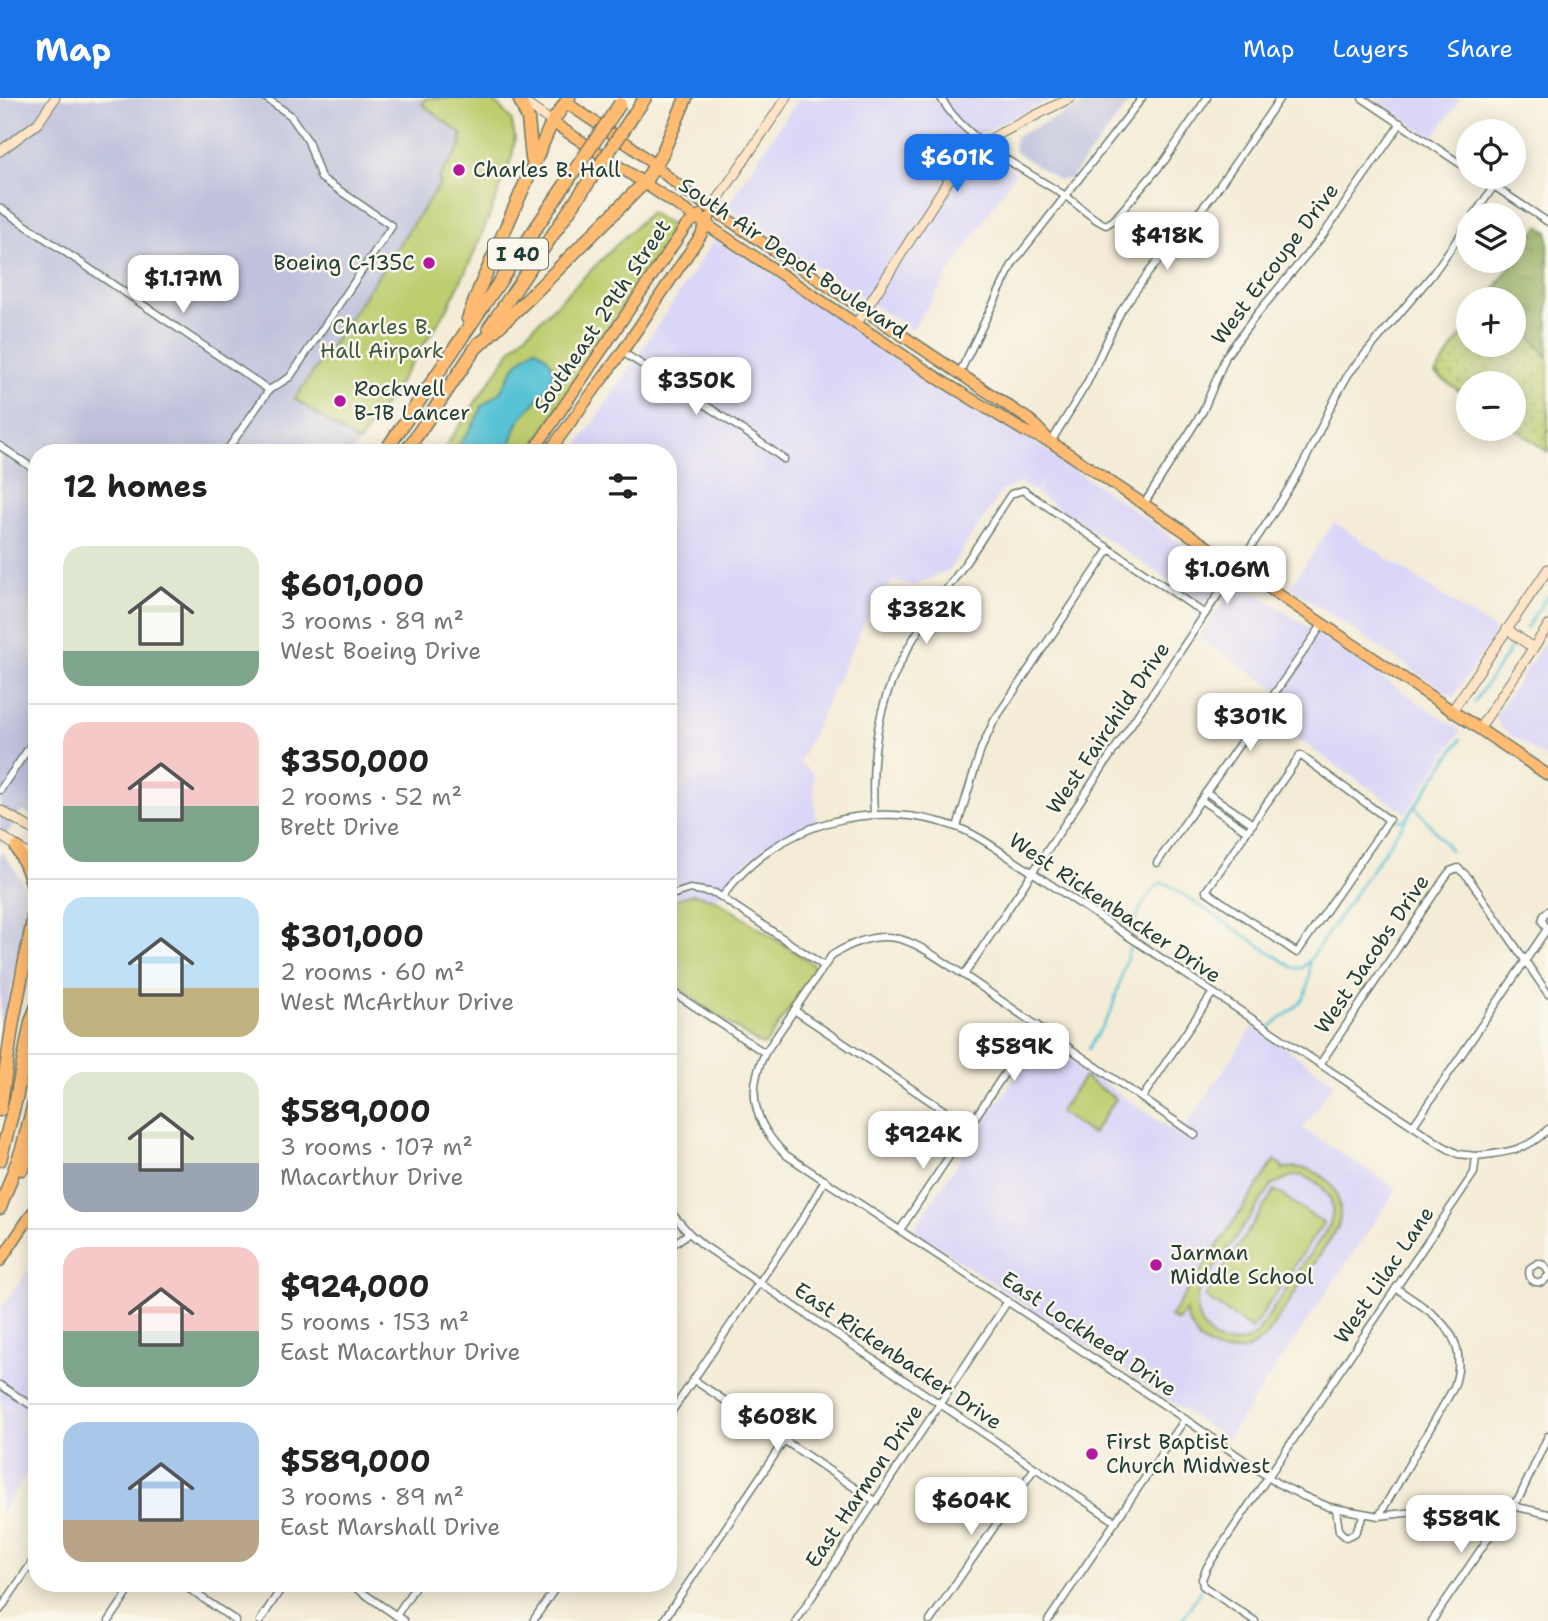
<!DOCTYPE html>
<html lang="en">
<head>
<meta charset="utf-8">
<style>
  :root { --surface:#fff; --page:#f6f6f6; --text:#222; --muted:#767676; --line:#e0e0e0; --accent:#1a73e8 }
  body { margin:0; font-family:"Shantell Sans",sans-serif; background:var(--page); color:var(--text); height:100vh; display:flex; flex-direction:column; font-size:26px; white-space:nowrap }
  * { box-sizing:border-box; margin:0 }
  p { font-size:23px; color:var(--muted) }
  .icon { flex:none; width:38px; height:38px; fill:none; stroke:currentColor; stroke-width:2; stroke-linecap:round; stroke-linejoin:round }
  .map { position:relative; flex:1; overflow:hidden }
  .sheet { position:absolute; left:28px; top:346px; width:649px; height:1148px; display:flex; flex-direction:column; background:var(--surface); border-radius:28px; box-shadow:0 4px 18px #0003 }
  .sheet>* { flex:none }
  .fabs { position:absolute; left:1456px; top:21px; display:grid; gap:14px }
  .fabs a { display:grid; place-items:center; width:70px; height:70px; border-radius:50%; background:var(--surface); box-shadow:0 4px 18px #0003; font-size:35px }
  .price { position:absolute; translate:-50% -60px; padding:0 16px; border-radius:14px; background:#fff; color:#222; font-size:23px; line-height:46px; filter:drop-shadow(0 2px 4px #0008) }
  .price::after { content:''; position:absolute; left:50%; top:42px; width:21px; height:16px; margin-left:-10px; background:inherit; clip-path:polygon(0 0,100% 0,50% 100%) }
  .price.on { background:var(--accent); color:#fff }
  ul { padding:0; list-style:none }
  li { display:flex; align-items:center; gap:21px; height:175px; padding:0 35px }
  li+li { border-top:2px solid var(--line) }
  li span { display:grid; place-items:center; flex:none; width:196px; height:140px; border-radius:21px; color:#555 }
  li>.icon { margin-inline-start:auto }
  span .icon { width:84px; height:84px; fill:#fffc; stroke-width:1 }
  li b { font-size:30px }
  h2 { display:flex; justify-content:space-between; align-items:center; height:84px; padding:0 35px; font-size:30px }
  header { display:flex; align-items:center; gap:42px; box-sizing:border-box; height:98px; padding:0 35px; background:var(--accent); color:#fff }
  header strong { font-size:33px }
  nav { display:flex; gap:38px; margin-inline-start:auto; font-size:24px }
  .map>svg:first-child { display:block }
</style>
</head>
<body>
<header>
<strong>Map</strong>
<nav><a>Map</a><a>Layers</a><a>Share</a></nav>
</header>
<div class="map">
<svg width="1548" height="1523" viewBox="0 0 1548 1523">
  <defs>
    <pattern id="grass-dots" width="8" height="8" patternUnits="userSpaceOnUse" patternTransform="scale(1.75)"><rect width="8" height="8" fill="#bdcd70"/><path d="M2 2h.1M6 6h.1" fill="none" stroke="#99a85d" stroke-width="1.8" stroke-linecap="round"/></pattern>
    <pattern id="forest-crowns" width="20" height="18" patternUnits="userSpaceOnUse" patternTransform="scale(1.75)"><rect width="20" height="18" fill="#96b062"/><path d="M2 6a3 3 0 1 1 6 0M12 15a3 3 0 1 1 6 0" fill="none" stroke="#7a9052"/></pattern>
  </defs>
  <rect width="100%" height="100%" fill="#fbf7ec"/>
  <filter id="ink" filterUnits="userSpaceOnUse"><feTurbulence type="fractalNoise" baseFrequency=".0143" numOctaves="2"/><feDisplacementMap in="SourceGraphic" scale="14" xChannelSelector="R" yChannelSelector="G"/><feConvolveMatrix kernelMatrix="1 2 1 2 8 2 1 2 1" color-interpolation-filters="sRGB"/></filter>
  <filter id="wash" filterUnits="userSpaceOnUse"><feTurbulence type="fractalNoise" baseFrequency=".00686" numOctaves="4" result="noise"/><feDisplacementMap in="SourceGraphic" scale="28" xChannelSelector="R" yChannelSelector="G"/><feGaussianBlur stdDeviation="1.57" result="paint"/><feColorMatrix in="noise" values="0 0 0 0 0 0 0 0 0 0 0 0 0 0 0 0 0 1.4 0 .05"/><feComposite in="paint" operator="in"/></filter>
  <g filter="url(#wash)">
    <rect width="100%" height="100%" fill="#f4ecd7"/>
    <!-- built -->
    <g fill="#dad6f7">
      <polygon points="798,0 1055,0 1003,24 971,43 1016,74 912,232 732,113 728,107"/>
      <polygon points="1372,0 1461,0 1433,41"/>
      <polygon points="717,138 1058,360 1227,477 1207,507 1036,395 1049,373 1035,394 1019,385 1001,394 949,472 914,488 893,483 874,504 799,665 813,675 816,723 771,745 743,767 715,801 693,796 669,803 668,355 573,355"/>
      <polygon points="1334,424 1497,534 1453,599 1290,489"/>
      <polygon points="1236,485 1247,488 1461,633 1406,715 1267,620 1283,596 1199,539"/>
      <polygon points="1548,539 1548,662 1500,629 1495,618"/>
      <polygon points="1254,928 1334,984 1303,1031 1397,1091 1227,1341 913,1132 1040,941 1179,1037"/>
      <polygon points="37,1160 37,1327 0,1302 0,1212"/>
      <polygon points="2,1305 37,1328 37,1360 0,1416"/>
    </g>
    <!-- industrial -->
    <g fill="#c0c2dd">
      <polygon points="0,0 426,0 422,7 461,36 461,48 438,81 441,83 295,301 359,345 352,355 37,355 37,720 22,713 0,747"/>
      <polygon points="1097,0 1133,0 1070,81 1059,82 1014,53 1015,39"/>
      <polygon points="0,753 13,768 24,787 28,808 0,950"/>
    </g>
    <!-- grass -->
    <polygon fill="url(#grass-dots)" stroke="#6e8552" stroke-width="2" points="1514,216 1548,260 1548,354 1514,330 1514,285 1468,285 1468,299 1435,276 1468,228 1468,247 1514,247"/>
    <!-- forest -->
    <polygon fill="url(#forest-crowns)" stroke="#5a764b" stroke-width="2" points="1539,128 1548,134 1548,260 1514,216 1514,201 1503,201 1495,190"/>
    <!-- park -->
    <g fill="#bdcd70" stroke="#6e8552" stroke-width="2" fill-rule="evenodd">
      <polygon points="426,0 491,0 511,21 515,39 512,59 490,116 473,158 447,211 359,345 295,301 441,84 438,81 461,48 461,36 422,6"/>
      <polygon points="650,114 680,133 529,355 441,355 514,248"/>
      <polygon points="693,796 715,801 810,864 815,869 815,873 765,947 758,945 669,885 669,803"/>
      <polygon points="1084,979 1116,1001 1092,1036 1059,1014"/>
      <path d="M1275,1062L1283,1069L1282,1071C1320,1062 1348,1093 1338,1129L1266,1239L1247,1252L1220,1254L1199,1242L1187,1221L1186,1213L1178,1223L1170,1219ZM1300,1077C1323,1084 1340,1102 1329,1128L1255,1238C1220,1259 1190,1231 1198,1194L1272,1087L1289,1079Z"/>
      <polygon points="1275,1092 1323,1125 1252,1231 1205,1199"/>
    </g>
    <!-- water -->
    <path fill="#58c3d4" stroke="#3c8084" stroke-width="2" d="M535,250C543,255 551,261 553,270C556,291 527,308 518,325C513,335 512,352 498,355C485,358 467,355 454,355L476,322L482,308L500,294L517,265Z"/>
    <g fill="none" stroke-linecap="round" stroke-linejoin="round">
      <!-- stream -->
      <g stroke="#58c3d4" stroke-width="2.5">
        <polyline points="1526,530 1548,497"/>
        <polyline points="1474,604 1514,546"/>
        <polyline points="1415,708 1450,752"/>
        <polyline points="1389,722 1405,722"/>
        <path d="M1134,831C1137,814 1146,795 1161,785L1167,786L1294,870H1302L1309,863L1461,641"/>
        <path d="M1270,929C1299,905 1312,904 1309,863"/>
        <polyline points="1088,951 1111,914 1130,849"/>
        <polyline points="1181,1523 1200,1493"/>
      </g>
    </g>
  </g>
  <g filter="url(#ink)">
    <g fill="none" stroke-linecap="round" stroke-linejoin="round">
      <defs>
        <g id="street">
          <polyline points="266,0 290,17 297,27 308,43 321,80 392,128 290,279 269,292"/>
          <path d="M941,0C965,43 1027,73 1067,99C1080,108 1091,121 1106,127L1114,122L1165,62L1207,0"/>
          <polyline points="1362,0 1468,71"/>
          <polyline points="1480,79 1548,124"/>
          <polyline points="0,110 269,292 225,355"/>
          <polyline points="1474,117 1494,88"/>
          <path d="M622,254C677,288 731,323 784,361"/>
          <polyline points="959,276 1013,165 1142,0"/>
          <polyline points="1051,344 1087,285 1121,213 1149,174 1213,97 1280,0"/>
          <polyline points="0,348 37,373"/>
          <polyline points="1144,406 1203,313 1226,258 1257,216 1323,137 1401,25"/>
          <polygon points="1300,657 1389,722 1297,855 1206,793"/>
          <polyline points="0,692 37,638"/>
          <polyline points="1206,694 1253,726"/>
          <polyline points="1201,702 1247,733"/>
          <path d="M874,715C871,672 875,623 892,583C908,544 933,510 957,477C976,451 993,423 1011,396L1023,392L1205,516"/>
          <polyline points="957,729 981,651 994,623 1109,452"/>
          <polyline points="1157,765 1322,527"/>
          <polyline points="668,798 690,791 715,795 824,868"/>
          <path d="M722,799C775,725 873,698 959,730C985,740 1008,760 1032,774L1443,1048L1458,1056L1476,1058"/>
          <polyline points="1548,813 1544,816 1542,823 1548,832"/>
          <path d="M964,877L1205,516C1235,471 1268,427 1295,380C1316,346 1328,308 1350,274L1432,177L1468,126"/>
          <polyline points="668,891 765,955"/>
          <polyline points="794,912 969,1029"/>
          <polyline points="1320,966 1444,781 1450,773 1458,770 1468,779 1548,896"/>
          <polyline points="1142,1000 1212,896"/>
          <polyline points="1413,1028 1547,831"/>
          <path d="M1195,1037L964,877C913,844 890,821 832,857L765,955C745,995 755,1027 786,1057L1185,1321L1277,1385L1303,1398L1329,1409L1379,1418L1457,1409L1513,1408L1548,1416"/>
          <polyline points="668,1111 689,1135 703,1147 1116,1424"/>
          <polyline points="900,1132 1037,927"/>
          <polyline points="668,1150 689,1135"/>
          <path d="M1548,1173L1544,1167L1538,1165L1530,1170C1527,1180 1533,1186 1543,1184L1548,1178"/>
          <polyline points="694,1282 876,1404"/>
          <polyline points="0,1287 37,1311"/>
          <polyline points="668,1319 803,1120 825,1082"/>
          <polyline points="1336,1411 1339,1433 1346,1439 1355,1435 1364,1417"/>
          <path d="M1379,1418L1454,1289C1472,1236 1434,1216 1396,1190"/>
          <polyline points="182,1486 236,1523"/>
          <polyline points="350,1486 404,1523"/>
          <polyline points="0,1512 37,1457"/>
          <polyline points="396,1518 417,1486"/>
          <polyline points="109,1523 134,1486"/>
          <polyline points="260,1523 284,1486"/>
          <polyline points="533,1523 558,1486"/>
          <polyline points="663,1523 784,1343"/>
          <polyline points="796,1523 1008,1203"/>
          <polyline points="930,1523 1034,1371"/>
          <polyline points="1048,1523 1185,1321"/>
          <path d="M1255,1523L1203,1488L1202,1481L1207,1469L1474,1075L1476,1058C1504,1055 1528,1053 1548,1031"/>
          <polyline points="1432,1523 1498,1426 1520,1398 1548,1338"/>
        </g>
        <g id="secondary">
          <polyline points="519,1 552,24"/>
          <polyline points="0,53 38,25 55,0"/>
          <polyline points="712,110 786,0"/>
          <polyline points="857,225 948,83 975,55 985,44 1001,35 1070,0"/>
          <polyline points="1507,531 1533,550"/>
          <polyline points="1452,613 1548,471"/>
          <polyline points="1479,631 1548,528"/>
          <polyline points="0,712 37,734"/>
          <polyline points="0,737 37,763"/>
        </g>
        <g id="primary">
          <polyline points="565,4 632,49 685,93 1031,323 1047,340"/>
          <polyline points="552,24 942,283 1024,333 1051,344 1548,677"/>
          <polyline points="532,355 686,128 700,117"/>
          <polyline points="548,355 622,254 701,137 709,120"/>
          <polyline points="0,1163 37,1108"/>
        </g>
        <g id="highway">
          <polyline points="519,0 528,21 532,61"/>
          <polyline points="634,16 645,0"/>
          <polyline points="468,221 480,189 552,24 569,0"/>
          <polyline points="489,230 590,82"/>
          <polyline points="476,250 528,201 644,85 662,56 686,0"/>
          <polyline points="384,355 575,72"/>
          <polyline points="405,355 479,245"/>
          <path d="M17,750C30,774 37,791 33,819"/>
          <polyline points="0,1012 13,923 33,822 37,813"/>
          <polyline points="0,1062 16,1001 31,924 37,908"/>
          <polyline points="22,1071 37,1045"/>
          <polyline points="0,1110 22,1051 37,994"/>
        </g>
      </defs>
      <!-- street casing -->
      <use href="#street" stroke="#6a7a6d" stroke-width="9"/>
      <!-- secondary casing -->
      <use href="#secondary" stroke="#6a7a6d" stroke-width="11"/>
      <!-- primary casing -->
      <use href="#primary" stroke="#6a7a6d" stroke-width="13"/>
      <!-- highway casing -->
      <use href="#highway" stroke="#6a7a6d" stroke-width="15"/>
      <!-- street -->
      <use href="#street" stroke="#fff" stroke-width="6"/>
      <!-- secondary -->
      <use href="#secondary" stroke="#ffe4c6" stroke-width="9"/>
      <!-- primary -->
      <use href="#primary" stroke="#ffbb71" stroke-width="10"/>
      <!-- highway -->
      <use href="#highway" stroke="#ffbb71" stroke-width="12"/>
      <defs>
        <g id="highway-bridge">
          <polyline points="575,72 620,6"/>
          <polyline points="590,82 634,16"/>
        </g>
      </defs>
      <!-- highway-bridge casing -->
      <use href="#highway-bridge" stroke="#6a7a6d" stroke-width="15" stroke-linecap="butt"/>
      <!-- highway-bridge -->
      <use href="#highway-bridge" stroke="#ffbb71" stroke-width="12"/>
    </g>
  </g>
  <!-- markers -->
  <g fill="#b5179e" stroke="#fbf7ec" stroke-width="2.5">
    <circle cx="459" cy="72" r="7"/>
    <circle cx="429" cy="165" r="7"/>
    <circle cx="340" cy="303" r="7"/>
    <circle cx="1156" cy="1167" r="7"/>
    <circle cx="1092" cy="1356" r="7"/>
  </g>
  <g text-anchor="middle" stroke-width="5" stroke-linejoin="round" paint-order="stroke">
    <!-- shield labels -->
    <rect fill="#fbf7ec" stroke="#61756b" stroke-width="2" x="488" y="140.5" width="60" height="31" rx="5"/>
    <g font-size="19" font-weight="bold" fill="#1f3d34">
      <text x="518" y="163">I 40</text>
    </g>
    <!-- poi labels -->
    <g font-size="21" fill="#1f3d34" stroke="#fbf7ec" text-anchor="start">
      <text x="473" y="79">Charles B. Hall</text>
      <text x="415" y="172" text-anchor="end">Boeing C-135C</text>
      <text x="354" y="298">Rockwell<tspan x="354" dy="24">B-1B Lancer</tspan></text>
      <text x="1170" y="1162">Jarman<tspan x="1170" dy="24">Middle School</tspan></text>
      <text x="1106" y="1351">First Baptist<tspan x="1106" dy="24">Church Midwest</tspan></text>
    </g>
    <!-- street labels -->
    <g font-size="21" fill="#1f3d34" stroke="#fbf7ec">
      <text transform="translate(793 160) rotate(34)" y="7">South Air Depot Boulevard</text>
      <text transform="translate(1275 166) rotate(-53)" y="7">West Ercoupe Drive</text>
      <text transform="translate(602 218) rotate(-56)" y="7">Southeast 29th Street</text>
      <text transform="translate(1108 630) rotate(-56)" y="7">West Fairchild Drive</text>
      <text transform="translate(1115 810) rotate(34)" y="7">West Rickenbacker Drive</text>
      <text transform="translate(1372 856) rotate(-56)" y="7">West Jacobs Drive</text>
      <text transform="translate(1384 1177) rotate(-56)" y="7">West Lilac Lane</text>
      <text transform="translate(1089 1236) rotate(34)" y="7">East Lockheed Drive</text>
      <text transform="translate(898 1258) rotate(34)" y="7">East Rickenbacker Drive</text>
      <text transform="translate(864 1388) rotate(-56)" y="7">East Harmon Drive</text>
    </g>
    <!-- park labels -->
    <g font-size="21" fill="#3f5a40" stroke="#fbf7ec">
      <text x="382" y="236">Charles B.<tspan x="382" dy="24">Hall Airpark</tspan></text>
    </g>
  </g>
</svg>
<div class="fabs">
<a><svg class="icon" aria-label="locate" viewBox="0 0 24 24"><circle cx="12" cy="12" r="6"/><path d="M12 2v4M12 18v4M2 12h4M18 12h4"/></svg></a>
<a><svg class="icon" aria-label="layers" viewBox="0 0 24 24"><path d="M12 4l9 5-9 5-9-5zM3 14l9 5 9-5"/></svg></a>
<a>+</a>
<a>−</a>
</div>
<b class="price on" style="left:957px;top:96px">$601K</b>
<b class="price" style="left:1167px;top:174px">$418K</b>
<b class="price" style="left:183px;top:217px">$1.17M</b>
<b class="price" style="left:696px;top:319px">$350K</b>
<b class="price" style="left:1227px;top:508px">$1.06M</b>
<b class="price" style="left:926px;top:548px">$382K</b>
<b class="price" style="left:1250px;top:655px">$301K</b>
<b class="price" style="left:1014px;top:985px">$589K</b>
<b class="price" style="left:923px;top:1073px">$924K</b>
<b class="price" style="left:777px;top:1355px">$608K</b>
<b class="price" style="left:971px;top:1439px">$604K</b>
<b class="price" style="left:1461px;top:1457px">$589K</b>
<section class="sheet">
<h2>12 homes<svg class="icon" aria-label="filters" viewBox="0 0 24 24"><path d="M4 7h16M4 17h16"/><circle cx="9" cy="7" r="2"/><circle cx="15" cy="17" r="2"/></svg></h2>
<ul>
<li><span style="background:linear-gradient(#dfe7d0 75%,#7fa58c 0)"><svg class="icon" aria-label="home" viewBox="0 0 24 24"><path d="M3 11l9-7 9 7M6 9v11h12V9"/></svg></span><div><b>$601,000</b><p>3 rooms · 89 m²</p><p>West Boeing Drive</p></div></li>
<li><span style="background:linear-gradient(#f6c9c9 60%,#7fa58c 0)"><svg class="icon" aria-label="home" viewBox="0 0 24 24"><path d="M3 11l9-7 9 7M6 9v11h12V9"/></svg></span><div><b>$350,000</b><p>2 rooms · 52 m²</p><p>Brett Drive</p></div></li>
<li><span style="background:linear-gradient(#bfe0f5 65%,#c2b280 0)"><svg class="icon" aria-label="home" viewBox="0 0 24 24"><path d="M3 11l9-7 9 7M6 9v11h12V9"/></svg></span><div><b>$301,000</b><p>2 rooms · 60 m²</p><p>West McArthur Drive</p></div></li>
<li><span style="background:linear-gradient(#dfe7d0 65%,#9aa5b1 0)"><svg class="icon" aria-label="home" viewBox="0 0 24 24"><path d="M3 11l9-7 9 7M6 9v11h12V9"/></svg></span><div><b>$589,000</b><p>3 rooms · 107 m²</p><p>Macarthur Drive</p></div></li>
<li><span style="background:linear-gradient(#f6c9c9 60%,#7fa58c 0)"><svg class="icon" aria-label="home" viewBox="0 0 24 24"><path d="M3 11l9-7 9 7M6 9v11h12V9"/></svg></span><div><b>$924,000</b><p>5 rooms · 153 m²</p><p>East Macarthur Drive</p></div></li>
<li><span style="background:linear-gradient(#a9c7e8 70%,#b9a48a 0)"><svg class="icon" aria-label="home" viewBox="0 0 24 24"><path d="M3 11l9-7 9 7M6 9v11h12V9"/></svg></span><div><b>$589,000</b><p>3 rooms · 89 m²</p><p>East Marshall Drive</p></div></li>
</ul>
</section>
</div>
</body>
</html>
